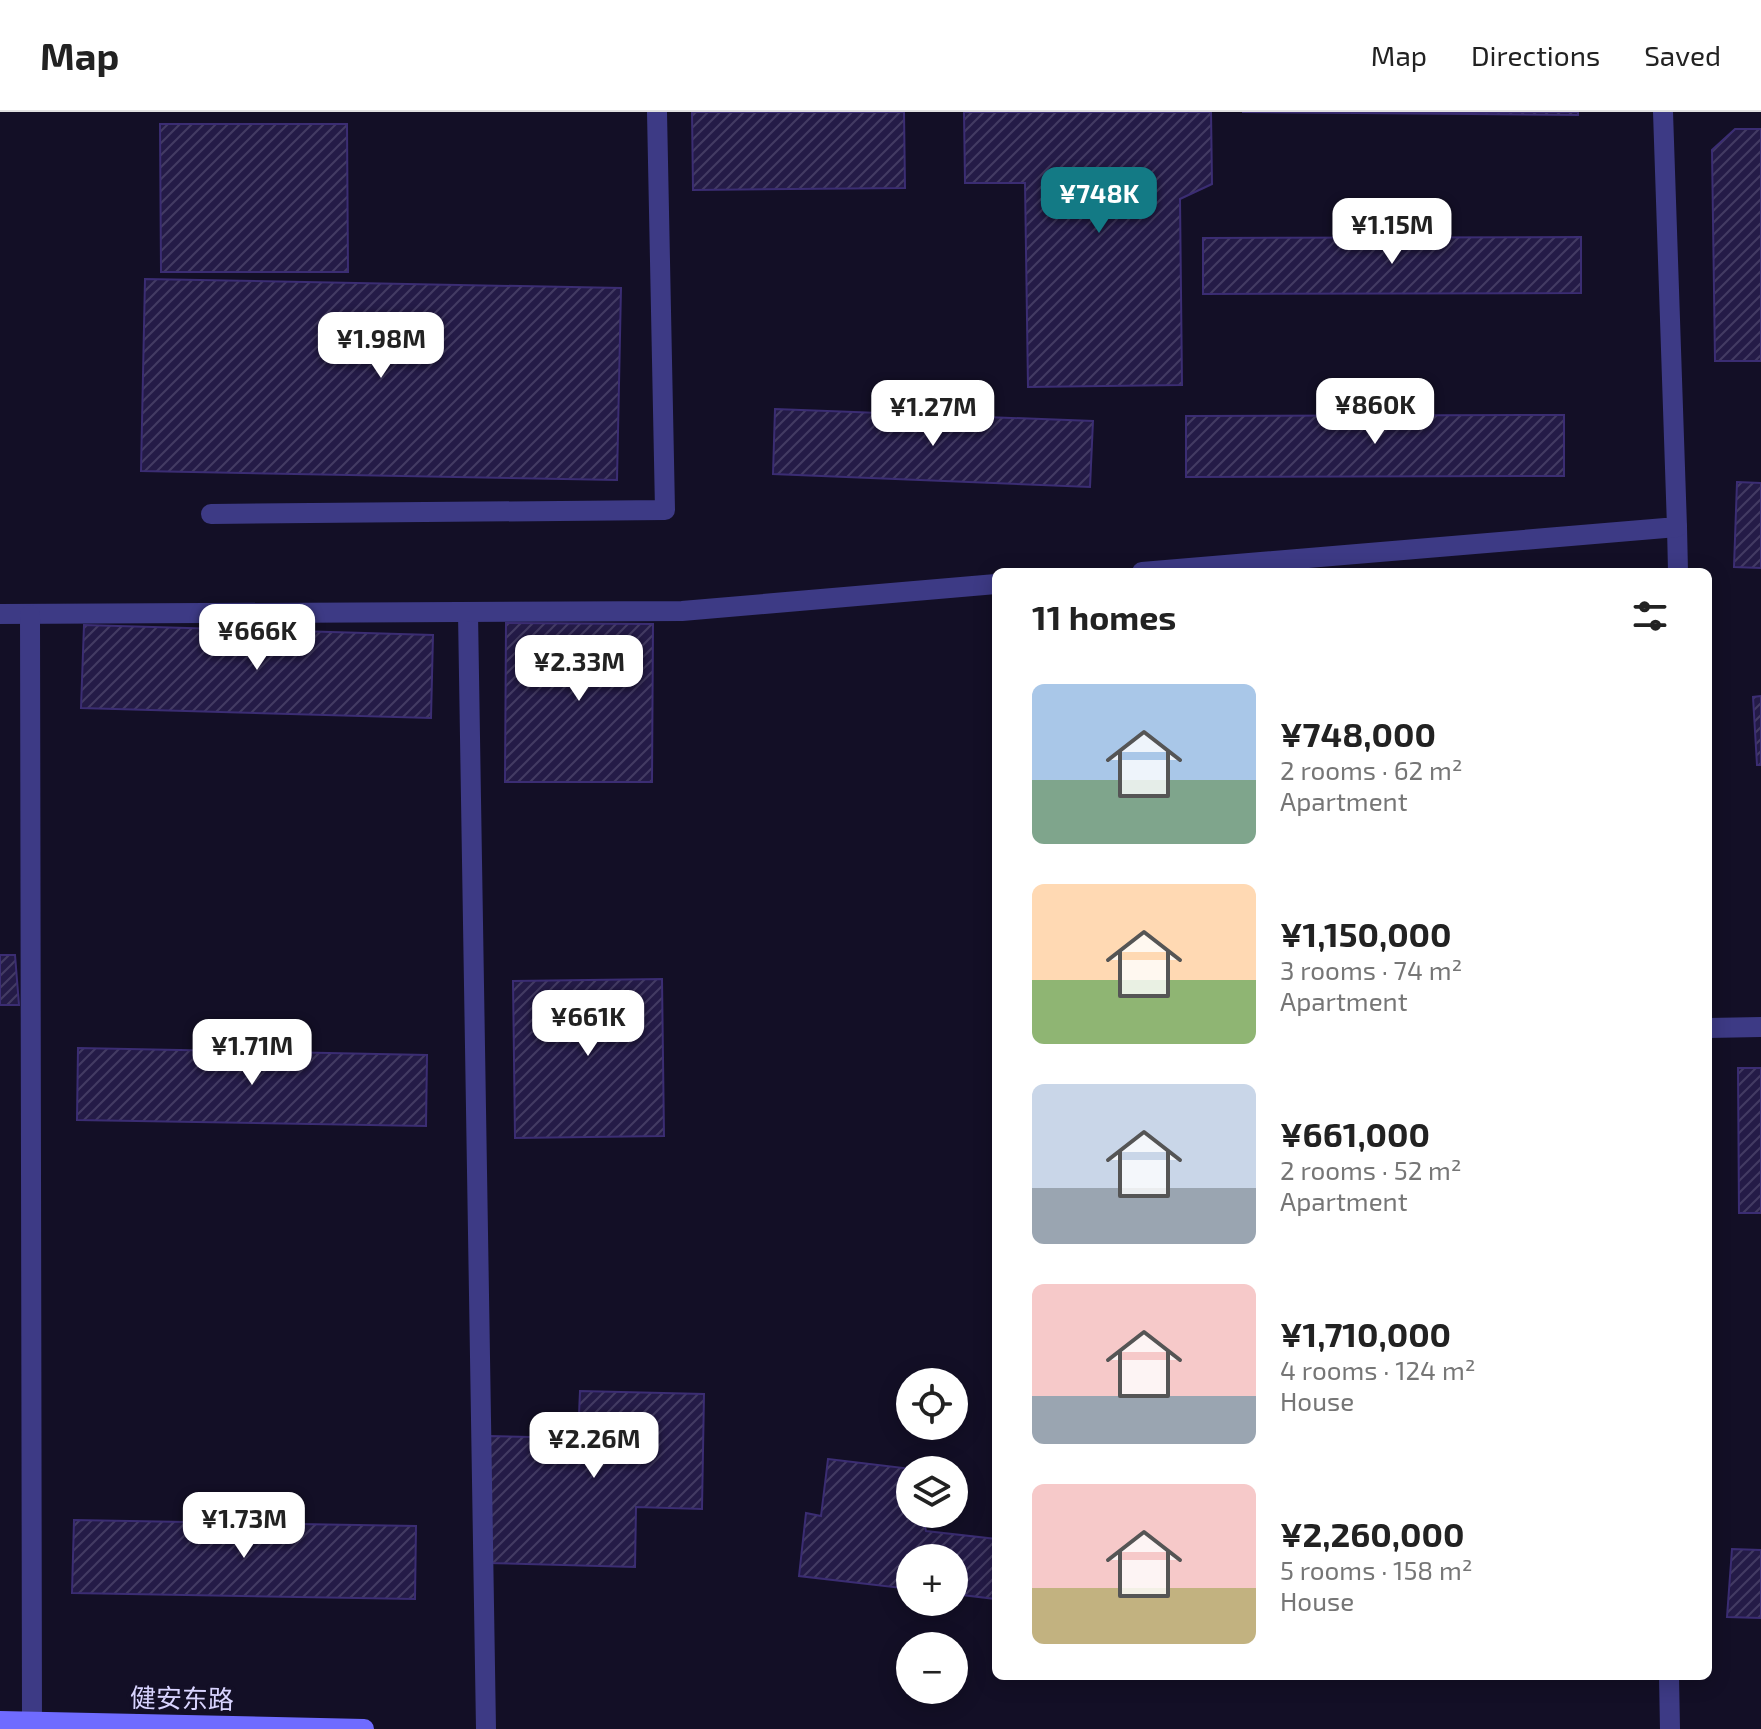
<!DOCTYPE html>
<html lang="en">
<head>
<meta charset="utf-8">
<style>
  :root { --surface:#fff; --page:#f6f6f6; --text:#222; --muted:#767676; --line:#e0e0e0; --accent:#137a85 }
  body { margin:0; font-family:"Exo 2","Noto Sans SC",sans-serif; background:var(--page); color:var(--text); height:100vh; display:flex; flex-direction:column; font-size:30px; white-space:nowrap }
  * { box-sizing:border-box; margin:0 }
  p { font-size:26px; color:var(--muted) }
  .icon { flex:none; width:44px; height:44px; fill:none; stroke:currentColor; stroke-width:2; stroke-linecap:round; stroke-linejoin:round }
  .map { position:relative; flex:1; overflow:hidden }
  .panel { position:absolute; left:992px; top:456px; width:720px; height:1112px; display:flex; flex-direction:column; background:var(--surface); border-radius:12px; box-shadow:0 4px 20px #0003 }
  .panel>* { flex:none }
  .fabs { position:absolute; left:896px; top:1256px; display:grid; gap:16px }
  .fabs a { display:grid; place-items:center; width:72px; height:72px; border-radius:50%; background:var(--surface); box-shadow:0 4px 20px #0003; font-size:40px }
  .price { position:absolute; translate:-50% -68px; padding:0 18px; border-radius:16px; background:#fff; color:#222; font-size:26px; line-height:52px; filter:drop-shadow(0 2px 4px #0008) }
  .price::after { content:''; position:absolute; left:50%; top:48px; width:24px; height:18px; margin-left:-12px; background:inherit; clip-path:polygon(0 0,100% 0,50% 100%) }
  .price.on { background:var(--accent); color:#fff }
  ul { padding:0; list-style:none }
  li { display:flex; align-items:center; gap:24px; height:200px; padding:0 40px }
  li span { display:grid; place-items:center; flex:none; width:224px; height:160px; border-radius:12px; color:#555 }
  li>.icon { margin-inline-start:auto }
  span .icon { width:96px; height:96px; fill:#fffc; stroke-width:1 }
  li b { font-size:34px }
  h2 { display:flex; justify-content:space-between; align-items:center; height:96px; padding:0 40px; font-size:34px }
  header { display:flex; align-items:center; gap:48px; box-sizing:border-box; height:112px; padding:0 40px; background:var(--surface); border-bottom:2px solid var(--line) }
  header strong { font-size:38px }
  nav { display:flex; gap:44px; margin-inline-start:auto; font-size:28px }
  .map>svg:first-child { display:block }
</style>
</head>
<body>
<header>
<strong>Map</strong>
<nav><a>Map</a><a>Directions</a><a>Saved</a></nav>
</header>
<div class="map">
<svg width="1761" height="1617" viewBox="0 0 1761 1617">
  <defs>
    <pattern id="building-hatch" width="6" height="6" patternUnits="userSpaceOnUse" patternTransform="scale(2)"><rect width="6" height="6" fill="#241b47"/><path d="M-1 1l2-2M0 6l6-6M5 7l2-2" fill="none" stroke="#433b63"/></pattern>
  </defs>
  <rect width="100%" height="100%" fill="#130f26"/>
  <!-- building -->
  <g fill="url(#building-hatch)" stroke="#3b2d73" stroke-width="2">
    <polygon points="692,0 904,0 905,76 693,78"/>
    <polygon points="964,0 1211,0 1212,72 1180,87 1182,273 1028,275 1025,71 965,71"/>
    <polygon points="1242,0 1578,0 1578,3"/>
    <polygon points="160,12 347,12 348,160 161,160"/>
    <polygon points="1735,17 1761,17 1761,249 1715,249 1712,38"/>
    <polygon points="1581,125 1581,181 1203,182 1203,126"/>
    <polygon points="145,167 621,176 617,368 141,359"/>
    <polygon points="775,297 1093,309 1090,375 773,362"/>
    <polygon points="1564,303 1564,364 1186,365 1186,304"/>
    <polygon points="1737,370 1761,371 1761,456 1734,455"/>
    <polygon points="506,511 653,512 652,670 505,670"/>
    <polygon points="84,513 433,523 431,606 81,596"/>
    <polygon points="1761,584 1761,653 1757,653 1753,585"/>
    <polygon points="0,843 15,843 19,893 0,893"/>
    <polygon points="662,867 664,1024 515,1026 513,869"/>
    <polygon points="78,936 427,943 426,1014 77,1008"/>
    <polygon points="1738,956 1761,956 1761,1101 1739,1101"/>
    <polygon points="580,1279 704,1282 702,1397 636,1395 635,1455 487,1451 489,1324 578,1326"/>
    <polygon points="828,1347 912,1357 910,1358 910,1402 922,1402 926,1419 996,1427 996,1487 954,1482 954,1446 910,1446 910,1477 799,1464 806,1401 821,1404"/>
    <polygon points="74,1408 416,1414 415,1487 72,1481"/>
    <polygon points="1732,1437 1761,1438 1761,1506 1727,1505"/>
  </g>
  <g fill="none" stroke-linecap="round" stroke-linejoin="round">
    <!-- street -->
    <g stroke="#3d3a85" stroke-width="20">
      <polyline points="211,402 665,398 657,0"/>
      <polyline points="1677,415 1678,460"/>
      <polyline points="1142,460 1677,415 1663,0"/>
      <polyline points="468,501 486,1617"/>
      <polyline points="0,502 682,499 996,472"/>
      <polyline points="30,503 32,1610"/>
      <polyline points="1708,916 1761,915"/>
      <polyline points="1669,1564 1670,1617"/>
    </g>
    <!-- secondary -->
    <polyline stroke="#6f6bff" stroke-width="20" points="0,1609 364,1617"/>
  </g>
  <g text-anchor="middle" stroke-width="8" stroke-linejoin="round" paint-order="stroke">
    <!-- street labels -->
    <g font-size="26" fill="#d9d4ff" stroke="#130f26">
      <text transform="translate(182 1587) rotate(1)" y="9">健安东路</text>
    </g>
  </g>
</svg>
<div class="fabs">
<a><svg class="icon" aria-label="locate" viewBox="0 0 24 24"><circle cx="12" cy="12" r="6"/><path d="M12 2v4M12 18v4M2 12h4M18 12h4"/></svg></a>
<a><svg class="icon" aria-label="layers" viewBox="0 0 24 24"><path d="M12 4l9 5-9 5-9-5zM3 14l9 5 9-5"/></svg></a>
<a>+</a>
<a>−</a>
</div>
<b class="price on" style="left:1099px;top:123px">¥748K</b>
<b class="price" style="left:1392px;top:154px">¥1.15M</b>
<b class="price" style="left:381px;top:268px">¥1.98M</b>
<b class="price" style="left:1375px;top:334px">¥860K</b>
<b class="price" style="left:933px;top:336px">¥1.27M</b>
<b class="price" style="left:257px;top:560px">¥666K</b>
<b class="price" style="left:579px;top:591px">¥2.33M</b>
<b class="price" style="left:588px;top:946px">¥661K</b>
<b class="price" style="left:252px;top:975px">¥1.71M</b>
<b class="price" style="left:594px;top:1368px">¥2.26M</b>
<b class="price" style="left:244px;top:1448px">¥1.73M</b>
<section class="panel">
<h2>11 homes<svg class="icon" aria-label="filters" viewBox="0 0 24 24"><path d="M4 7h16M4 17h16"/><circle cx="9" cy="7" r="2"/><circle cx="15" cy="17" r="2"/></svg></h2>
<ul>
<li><span style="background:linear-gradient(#a9c7e8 60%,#7fa58c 0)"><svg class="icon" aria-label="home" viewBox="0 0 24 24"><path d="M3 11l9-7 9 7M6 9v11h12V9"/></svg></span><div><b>¥748,000</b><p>2 rooms · 62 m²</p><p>Apartment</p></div></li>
<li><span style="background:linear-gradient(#ffd9b3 60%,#8fb573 0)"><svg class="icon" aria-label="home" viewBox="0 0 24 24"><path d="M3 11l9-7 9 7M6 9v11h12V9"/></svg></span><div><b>¥1,150,000</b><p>3 rooms · 74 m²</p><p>Apartment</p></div></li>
<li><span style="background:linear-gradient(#c9d6e8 65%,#9aa5b1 0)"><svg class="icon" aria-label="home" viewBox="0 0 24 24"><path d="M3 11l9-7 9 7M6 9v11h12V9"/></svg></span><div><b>¥661,000</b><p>2 rooms · 52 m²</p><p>Apartment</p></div></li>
<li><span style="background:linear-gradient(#f6c9c9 70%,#9aa5b1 0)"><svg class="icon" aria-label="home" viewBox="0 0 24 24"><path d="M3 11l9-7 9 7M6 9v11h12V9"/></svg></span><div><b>¥1,710,000</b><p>4 rooms · 124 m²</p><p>House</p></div></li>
<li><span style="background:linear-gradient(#f6c9c9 65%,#c2b280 0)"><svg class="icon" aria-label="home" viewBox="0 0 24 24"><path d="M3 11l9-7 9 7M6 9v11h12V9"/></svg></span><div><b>¥2,260,000</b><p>5 rooms · 158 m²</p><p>House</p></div></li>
</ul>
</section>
</div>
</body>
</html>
